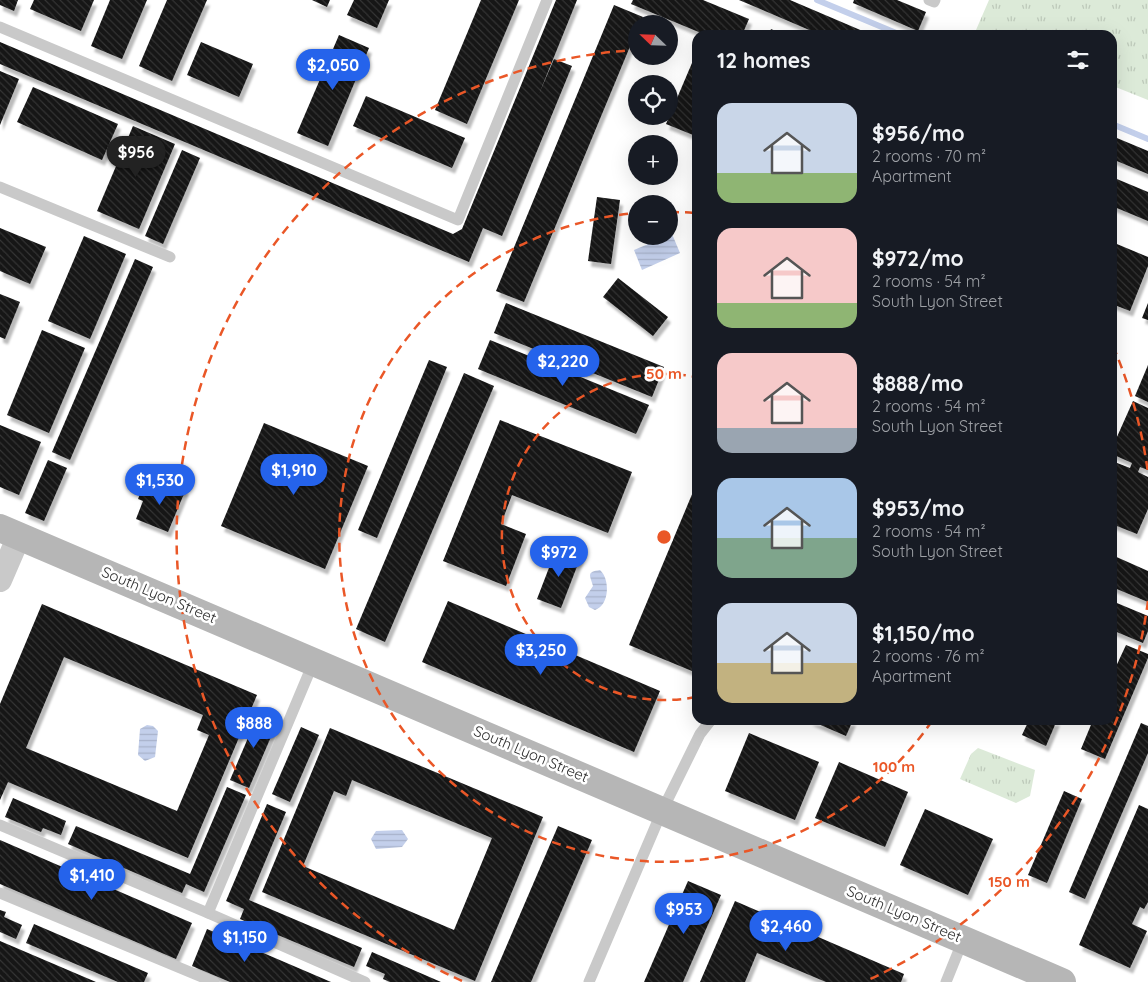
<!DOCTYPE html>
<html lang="en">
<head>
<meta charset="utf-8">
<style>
  :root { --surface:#171b24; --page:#20242c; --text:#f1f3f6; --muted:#9ea1a6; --accent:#2563eb }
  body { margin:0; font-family:Quicksand,sans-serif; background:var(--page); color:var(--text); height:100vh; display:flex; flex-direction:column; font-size:19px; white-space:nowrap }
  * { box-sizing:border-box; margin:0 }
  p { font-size:16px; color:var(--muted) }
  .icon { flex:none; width:28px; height:28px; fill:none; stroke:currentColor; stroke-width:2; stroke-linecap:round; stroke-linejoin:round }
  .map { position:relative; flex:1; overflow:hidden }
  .side { position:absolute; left:692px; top:30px; width:425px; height:695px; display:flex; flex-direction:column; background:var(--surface); border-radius:15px; box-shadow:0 5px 20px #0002 }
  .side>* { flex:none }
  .needle { width:32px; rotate:293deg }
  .buttons { position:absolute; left:628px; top:15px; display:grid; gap:10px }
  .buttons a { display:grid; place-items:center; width:50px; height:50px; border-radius:50%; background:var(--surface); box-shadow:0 5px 20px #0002; font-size:25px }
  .price { position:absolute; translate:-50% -42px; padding:0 11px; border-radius:18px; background:var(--accent); color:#fff; font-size:16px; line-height:32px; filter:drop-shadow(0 1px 2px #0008) }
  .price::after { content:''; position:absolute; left:50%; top:30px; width:15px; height:11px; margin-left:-8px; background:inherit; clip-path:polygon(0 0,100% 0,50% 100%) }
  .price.active { background:#222; color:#fff }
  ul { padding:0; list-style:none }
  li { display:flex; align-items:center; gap:15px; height:125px; padding:0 25px }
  li span { display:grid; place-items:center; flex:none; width:140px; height:100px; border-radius:15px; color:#555 }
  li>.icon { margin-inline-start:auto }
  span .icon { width:60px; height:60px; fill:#fffc; stroke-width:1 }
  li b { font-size:21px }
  h2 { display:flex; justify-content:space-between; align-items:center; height:60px; padding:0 25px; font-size:21px }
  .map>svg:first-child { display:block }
</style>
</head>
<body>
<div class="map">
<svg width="1148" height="982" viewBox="0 0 1148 982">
  <defs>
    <pattern id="park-tufts" width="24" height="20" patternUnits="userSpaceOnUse" patternTransform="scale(1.25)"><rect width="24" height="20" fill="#dcead8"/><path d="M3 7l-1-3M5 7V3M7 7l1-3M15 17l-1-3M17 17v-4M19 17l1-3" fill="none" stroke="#bdc9ba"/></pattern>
    <pattern id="water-rules" width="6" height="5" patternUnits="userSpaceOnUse" patternTransform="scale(1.25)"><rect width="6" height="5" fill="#c3cfeb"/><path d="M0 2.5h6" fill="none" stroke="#a8b2ca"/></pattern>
    <pattern id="building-back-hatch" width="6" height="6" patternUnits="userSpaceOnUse" patternTransform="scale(1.25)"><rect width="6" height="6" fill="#131313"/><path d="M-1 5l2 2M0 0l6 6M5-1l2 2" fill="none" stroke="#363636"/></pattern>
    <filter id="shadow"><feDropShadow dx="3" dy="5.5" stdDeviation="1" flood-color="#0004"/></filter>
  </defs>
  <rect width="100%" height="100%" fill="#fff"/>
  <!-- park -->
  <g fill="url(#park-tufts)">
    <polygon points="989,0 1148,0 1148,100 1113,86 1112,35 988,35 976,30"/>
    <polygon points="978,748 1035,770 1030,796 1016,803 960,779 971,754"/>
  </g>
  <!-- water -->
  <g fill="url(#water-rules)">
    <polygon points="672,234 680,253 642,270 634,250"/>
    <path d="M600,570C610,579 610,605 595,610L589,607L585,598L593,586C590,575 586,572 600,570Z"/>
    <polygon points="147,725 153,726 158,731 155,757 145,761 138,755 140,729"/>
    <polygon points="402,830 408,839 402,847 376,849 371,839 376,831"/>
  </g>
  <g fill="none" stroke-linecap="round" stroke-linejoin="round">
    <!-- stream -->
    <g stroke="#c3cfeb" stroke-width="6">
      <polyline points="817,0 901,35"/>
      <polyline points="1112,124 1148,139"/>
    </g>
  </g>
  <!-- building -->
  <g fill="url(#building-back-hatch)" fill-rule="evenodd" filter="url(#shadow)">
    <polygon points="0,0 18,0 14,11 0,5"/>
    <polygon points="34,0 94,0 81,31 30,9"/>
    <polygon points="110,0 147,0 122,59 91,46"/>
    <polygon points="167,0 207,0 172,81 139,66"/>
    <polygon points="312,0 330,0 327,7"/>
    <polygon points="354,0 389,0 377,28 347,15"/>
    <polygon points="481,0 519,0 467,124 435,110"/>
    <polygon points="556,0 577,0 539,94 554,59 572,66 502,236 483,228 469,262 0,64 0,42 453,234 462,229"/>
    <polygon points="633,0 703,0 749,19 742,35 706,35 631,4"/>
    <polygon points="739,0 790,0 872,35 821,35"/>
    <polygon points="854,0 897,0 926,12 918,31 853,3"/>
    <polygon points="614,5 643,17 640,24 636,24 636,32 524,302 496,291"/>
    <polygon points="771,29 785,35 769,35"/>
    <polygon points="339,35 369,48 328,146 297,133"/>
    <polygon points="201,42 253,64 239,97 187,75"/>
    <polygon points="692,63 698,65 698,137 666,124"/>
    <polygon points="0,71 19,79 0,125"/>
    <polygon points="33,87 118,124 102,160 17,122"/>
    <polygon points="366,96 465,138 452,168 353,126"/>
    <polygon points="133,126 175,144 139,229 97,211"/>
    <polygon points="1112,136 1148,151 1148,174 1112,159"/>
    <polygon points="182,150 200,158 163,244 145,236"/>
    <polygon points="1112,177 1148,192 1148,221 1112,206"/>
    <polygon points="597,197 620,200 611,264 588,261"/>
    <polygon points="0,228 46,247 30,284 0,271"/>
    <polygon points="84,236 126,254 90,339 48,321"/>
    <polygon points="1112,242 1148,257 1148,266 1130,311 1112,304"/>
    <polygon points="135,259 153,267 70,460 52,452"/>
    <polygon points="618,278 668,317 653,336 603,297"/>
    <polygon points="0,294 20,302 5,339 0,337"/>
    <polygon points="506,303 664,367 652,397 494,333"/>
    <polygon points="1148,303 1148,320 1142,318"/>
    <polygon points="42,330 85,348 49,433 7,415"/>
    <polygon points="490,340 649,405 636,434 478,369"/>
    <polygon points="429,360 447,367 377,538 358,530"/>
    <polygon points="1148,365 1148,402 1135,396"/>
    <polygon points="464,373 494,386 385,642 356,629"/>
    <polygon points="1133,401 1148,408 1148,470 1140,467 1138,472 1148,477 1148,509 1137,534 1112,524 1112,461 1130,468 1132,463 1112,454 1112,448"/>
    <polygon points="500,420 632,472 608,533 512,495 501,524 526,534 506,586 443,561"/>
    <polygon points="264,423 368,466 325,569 221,526"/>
    <polygon points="0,425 41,442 19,495 0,487"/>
    <polygon points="48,460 67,468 44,521 25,513"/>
    <polygon points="698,480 698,659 692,671 629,645"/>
    <polygon points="167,482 186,489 168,532 136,519 143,501 138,499 143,486 162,494"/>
    <polygon points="557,547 581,556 561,608 537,599"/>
    <polygon points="1112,555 1148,571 1148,602 1112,587"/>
    <polygon points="448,601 660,691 634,752 422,662"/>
    <polygon points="1112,601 1148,616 1148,631 1143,643 1112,630"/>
    <path d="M42,604L257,695L188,858L8,782L0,800V704ZM64,657L203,715L197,730L209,735L177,811L26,748Z"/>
    <polygon points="1126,645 1148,654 1148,658 1105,759 1081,749 1093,720 1112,720 1112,675"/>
    <polygon points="260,710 279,718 249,788 230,780"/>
    <polygon points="809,720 853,720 846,736"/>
    <polygon points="1029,720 1057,720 1046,746 1022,735"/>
    <polygon points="1141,723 1148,726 1148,753 1085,899 1069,892"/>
    <polygon points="301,727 319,735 290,802 272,794"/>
    <path d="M330,728L543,817L475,981L262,892ZM352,780L492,838L454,930L303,866L334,791L346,796Z"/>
    <polygon points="749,733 819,762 795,820 725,791"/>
    <polygon points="839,762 908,792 885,847 815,818"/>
    <polygon points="227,787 246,795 204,892 186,884 182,893 68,844 76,826 190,874"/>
    <polygon points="1064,791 1082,799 1047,883 1028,875"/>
    <polygon points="13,798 66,821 61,835 43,828 41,832 5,817"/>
    <polygon points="267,804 286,812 249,900 362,948 354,967 240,919 244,909 226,901"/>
    <polygon points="1139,805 1148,809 1148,902 1144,909 1140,907 1132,924 1147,931 1130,968 1079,945"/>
    <polygon points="925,809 993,839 968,895 900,865"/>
    <polygon points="558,826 592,840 531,982 491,982"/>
    <polygon points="0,840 192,923 176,959 0,884"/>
    <polygon points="688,881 721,895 683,982 644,982"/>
    <polygon points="735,901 904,974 901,982 826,982 757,953 745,982 700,982"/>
    <polygon points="0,910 6,912 4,917 22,925 16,939 0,932"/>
    <polygon points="34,924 148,973 144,982 118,982 26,943"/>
    <polygon points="207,929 331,982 230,982 192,966"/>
    <polygon points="0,941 96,982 0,982"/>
    <polygon points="372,952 441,982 390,982 383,979 385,974 366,966"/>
  </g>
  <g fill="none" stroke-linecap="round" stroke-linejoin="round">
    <!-- lane -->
    <g stroke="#c9c9c9" stroke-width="11">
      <polyline points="929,0 934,2 935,0"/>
      <polyline points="0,27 458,220 547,0"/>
      <polyline points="0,187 170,257"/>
      <polyline points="0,825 208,913 365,982"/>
      <polyline points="0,893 214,982"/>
      <polyline points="208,913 314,661"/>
      <polyline points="589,982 662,811 700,734 711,720"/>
      <polyline points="946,982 963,940"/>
    </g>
    <!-- street -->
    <polyline stroke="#c9c9c9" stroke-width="24" points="0,580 19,536"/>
    <!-- secondary -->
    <polyline stroke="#b6b6b6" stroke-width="28" points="0,528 1062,982"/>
  </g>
  <!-- distance rings -->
  <g fill="none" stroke="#ea5727" stroke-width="2.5" stroke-dasharray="9 6">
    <path d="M696 697A163 163 0 1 1 696 377"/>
    <path d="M932 721A325 325 0 1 1 636 213M670 212A325 325 0 0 1 695 213"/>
    <path d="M1148 601A488 488 0 0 1 866 981M462 981A488 488 0 0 1 634 50M1113 346A488 488 0 0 1 1148 473"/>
  </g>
  <g text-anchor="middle" stroke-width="5" stroke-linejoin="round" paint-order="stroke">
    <!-- street labels -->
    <g font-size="15" fill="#2c2c2c" stroke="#fff">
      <text transform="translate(159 595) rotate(23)" y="5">South Lyon Street</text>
      <text transform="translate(531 754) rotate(23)" y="5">South Lyon Street</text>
      <text transform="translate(904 914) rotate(23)" y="5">South Lyon Street</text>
    </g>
  </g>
  <circle cx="664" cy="537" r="8" fill="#ea5727" stroke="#fff" stroke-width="2.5"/>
  <g font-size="15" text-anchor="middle" font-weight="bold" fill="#ea5727" stroke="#fff" stroke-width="5" stroke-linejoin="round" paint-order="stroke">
    <text x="664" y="379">50 m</text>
    <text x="894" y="772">100 m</text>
    <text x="1009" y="887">150 m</text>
  </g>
</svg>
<div class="buttons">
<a><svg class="needle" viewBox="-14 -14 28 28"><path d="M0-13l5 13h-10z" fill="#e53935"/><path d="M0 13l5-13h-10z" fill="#9ea1a6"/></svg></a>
<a><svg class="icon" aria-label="locate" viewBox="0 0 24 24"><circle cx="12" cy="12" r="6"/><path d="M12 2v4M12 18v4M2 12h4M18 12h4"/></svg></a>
<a>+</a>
<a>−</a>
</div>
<b class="price" style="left:333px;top:91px">$2,050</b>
<b class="price active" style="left:136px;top:178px">$956</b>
<b class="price" style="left:563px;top:387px">$2,220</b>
<b class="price" style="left:294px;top:496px">$1,910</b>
<b class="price" style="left:160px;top:506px">$1,530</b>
<b class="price" style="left:559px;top:578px">$972</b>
<b class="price" style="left:541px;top:676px">$3,250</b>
<b class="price" style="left:254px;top:749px">$888</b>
<b class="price" style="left:92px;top:901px">$1,410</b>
<b class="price" style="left:684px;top:935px">$953</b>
<b class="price" style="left:786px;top:952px">$2,460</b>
<b class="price" style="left:245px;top:963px">$1,150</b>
<section class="side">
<h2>12 homes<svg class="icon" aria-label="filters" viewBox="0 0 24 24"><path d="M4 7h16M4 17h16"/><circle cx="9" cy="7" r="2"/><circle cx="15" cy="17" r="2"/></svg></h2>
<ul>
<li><span style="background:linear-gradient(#c9d6e8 70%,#8fb573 0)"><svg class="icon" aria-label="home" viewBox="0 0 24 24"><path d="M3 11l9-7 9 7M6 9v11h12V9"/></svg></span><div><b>$956/mo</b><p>2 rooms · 70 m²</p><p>Apartment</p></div></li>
<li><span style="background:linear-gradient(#f6c9c9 75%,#8fb573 0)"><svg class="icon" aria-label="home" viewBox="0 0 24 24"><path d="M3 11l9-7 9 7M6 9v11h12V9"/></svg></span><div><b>$972/mo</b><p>2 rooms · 54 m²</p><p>South Lyon Street</p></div></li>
<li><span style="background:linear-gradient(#f6c9c9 75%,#9aa5b1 0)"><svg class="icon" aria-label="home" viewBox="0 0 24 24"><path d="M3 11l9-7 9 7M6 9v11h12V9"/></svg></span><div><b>$888/mo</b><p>2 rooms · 54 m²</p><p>South Lyon Street</p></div></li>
<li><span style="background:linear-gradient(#a9c7e8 60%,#7fa58c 0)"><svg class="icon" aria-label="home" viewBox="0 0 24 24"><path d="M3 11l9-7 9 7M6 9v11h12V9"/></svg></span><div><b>$953/mo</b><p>2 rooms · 54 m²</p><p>South Lyon Street</p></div></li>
<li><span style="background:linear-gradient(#c9d6e8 60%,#c2b280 0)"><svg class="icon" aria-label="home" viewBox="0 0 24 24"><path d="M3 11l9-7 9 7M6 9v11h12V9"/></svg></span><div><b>$1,150/mo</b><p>2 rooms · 76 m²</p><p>Apartment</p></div></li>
</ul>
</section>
</div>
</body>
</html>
